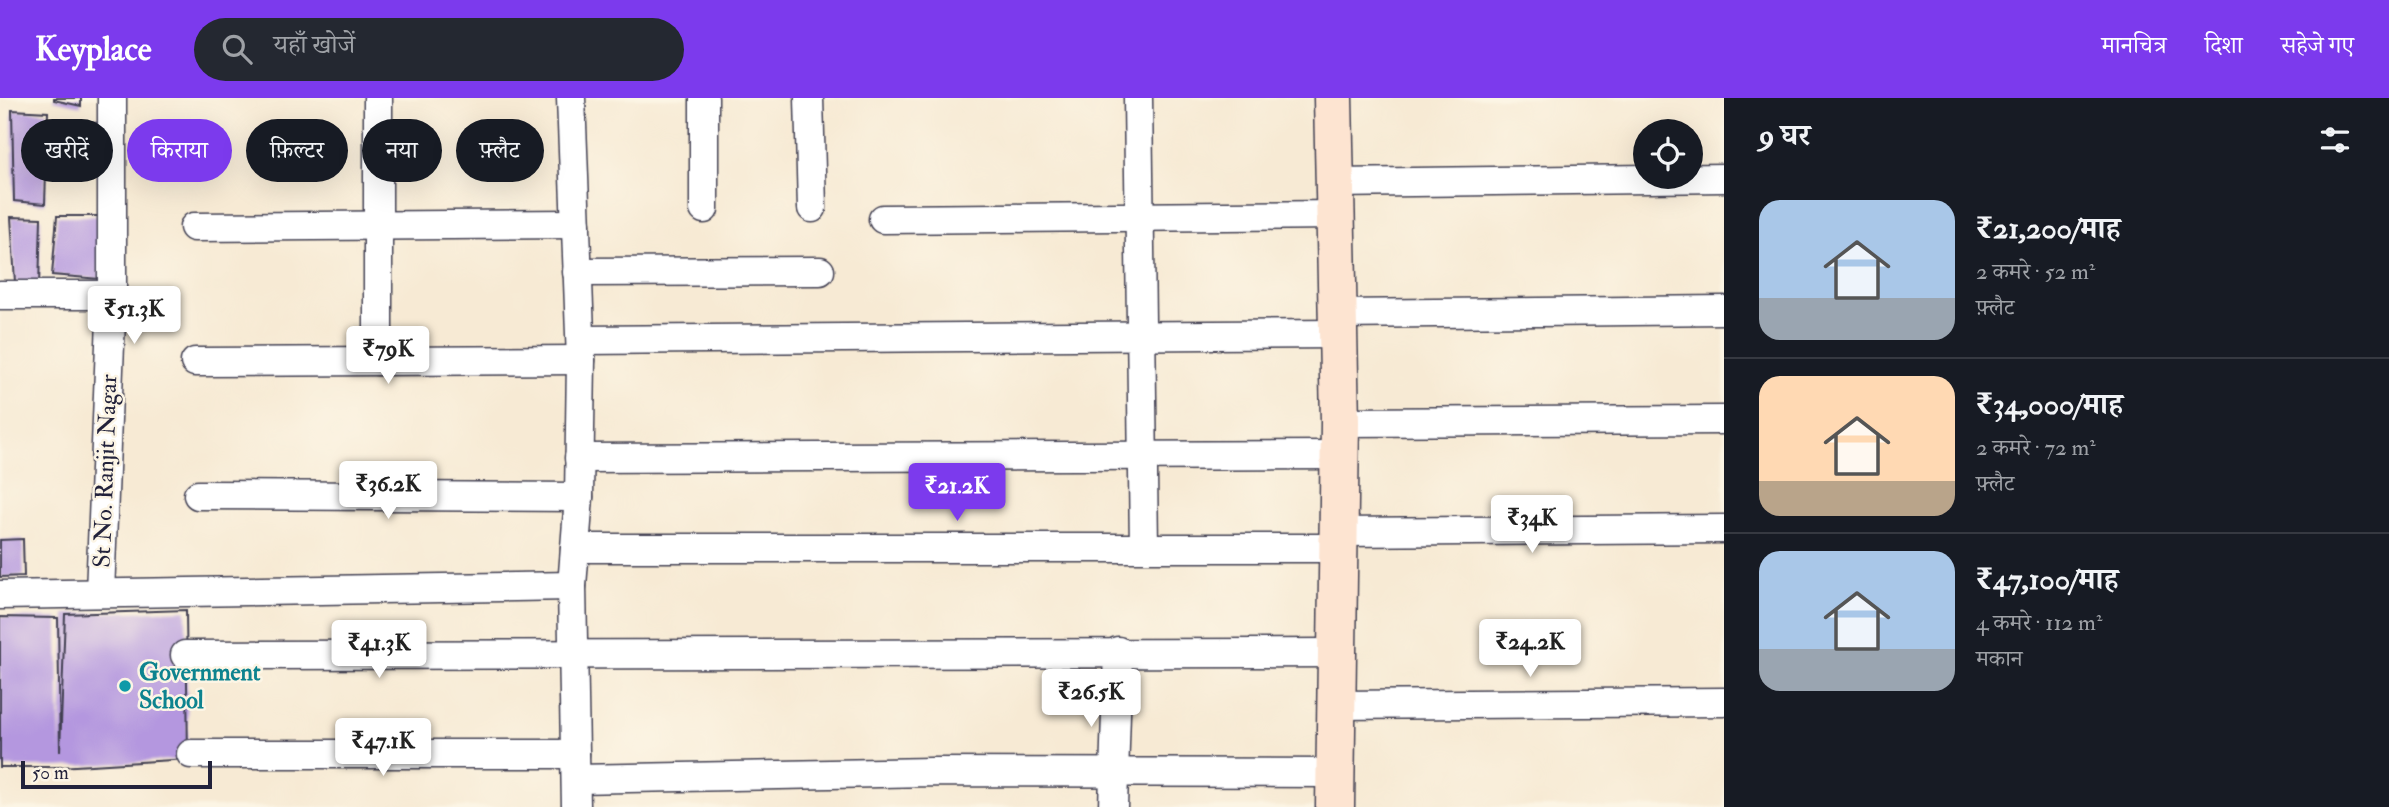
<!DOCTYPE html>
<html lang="hi">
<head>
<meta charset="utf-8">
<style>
  :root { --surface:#171b24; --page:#242831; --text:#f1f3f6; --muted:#9ea1a6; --line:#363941; --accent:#7c3aed }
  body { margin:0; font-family:"IM FELL Double Pica","Noto Serif Devanagari",serif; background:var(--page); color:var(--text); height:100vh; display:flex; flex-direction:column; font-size:26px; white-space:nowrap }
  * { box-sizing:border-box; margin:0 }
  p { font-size:23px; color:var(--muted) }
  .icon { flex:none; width:38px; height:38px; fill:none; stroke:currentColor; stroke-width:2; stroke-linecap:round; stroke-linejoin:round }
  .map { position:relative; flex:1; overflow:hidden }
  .details { display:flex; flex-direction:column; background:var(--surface); width:665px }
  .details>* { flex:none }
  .hud { position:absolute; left:21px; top:21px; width:665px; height:63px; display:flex; gap:14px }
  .fabs { position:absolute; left:1633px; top:21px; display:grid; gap:14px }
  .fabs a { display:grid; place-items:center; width:70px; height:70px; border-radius:50%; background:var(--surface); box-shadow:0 7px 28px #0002; font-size:35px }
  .scale { position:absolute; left:21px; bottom:18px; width:191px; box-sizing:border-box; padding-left:7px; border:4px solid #22223b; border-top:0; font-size:19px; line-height:24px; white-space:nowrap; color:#22223b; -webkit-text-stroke:5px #fcf5e5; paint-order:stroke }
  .price { position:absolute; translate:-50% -60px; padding:0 16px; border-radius:7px; background:#fff; color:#222; font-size:23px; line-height:46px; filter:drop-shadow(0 2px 4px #0008) }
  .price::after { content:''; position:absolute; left:50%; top:42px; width:21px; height:16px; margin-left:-10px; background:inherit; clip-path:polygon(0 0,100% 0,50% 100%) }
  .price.selected { background:var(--accent); color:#fff }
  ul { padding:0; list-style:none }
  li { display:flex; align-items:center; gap:21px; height:175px; padding:0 35px }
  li+li { border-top:2px solid var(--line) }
  li span { display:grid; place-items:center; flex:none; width:196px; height:140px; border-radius:21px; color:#555 }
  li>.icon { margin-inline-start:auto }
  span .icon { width:84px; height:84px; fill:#fffc; stroke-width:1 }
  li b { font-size:30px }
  h2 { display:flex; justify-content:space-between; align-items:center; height:84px; padding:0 35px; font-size:30px }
  .pill { padding:0 24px; border-radius:32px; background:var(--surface); box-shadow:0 7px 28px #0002; font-size:24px; line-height:63px }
  .pill.selected { background:var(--accent); color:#fff }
  header { display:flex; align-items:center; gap:42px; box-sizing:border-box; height:98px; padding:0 35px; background:var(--accent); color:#fff }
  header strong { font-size:33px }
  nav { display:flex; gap:38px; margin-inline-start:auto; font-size:24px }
  .search { width:490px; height:63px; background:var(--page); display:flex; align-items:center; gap:18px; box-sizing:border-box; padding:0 24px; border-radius:38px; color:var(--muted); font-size:26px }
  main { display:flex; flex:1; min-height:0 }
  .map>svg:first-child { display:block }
</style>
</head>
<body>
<header>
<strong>Keyplace</strong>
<div class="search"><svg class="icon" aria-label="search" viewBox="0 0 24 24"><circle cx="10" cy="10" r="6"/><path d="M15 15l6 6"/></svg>यहाँ खोजें</div>
<nav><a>मानचित्र</a><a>दिशा</a><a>सहेजे गए</a></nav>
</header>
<main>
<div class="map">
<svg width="1724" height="709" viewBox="0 0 1724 709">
  <rect width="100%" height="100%" fill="#fcf5e5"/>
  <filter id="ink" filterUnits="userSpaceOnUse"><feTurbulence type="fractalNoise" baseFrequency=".0143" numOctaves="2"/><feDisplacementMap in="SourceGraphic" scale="14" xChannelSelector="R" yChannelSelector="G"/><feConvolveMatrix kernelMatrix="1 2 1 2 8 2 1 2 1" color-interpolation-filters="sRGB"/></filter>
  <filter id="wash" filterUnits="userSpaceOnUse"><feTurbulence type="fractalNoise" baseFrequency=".00686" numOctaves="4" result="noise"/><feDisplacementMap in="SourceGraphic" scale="28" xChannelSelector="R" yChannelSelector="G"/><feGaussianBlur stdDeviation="1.57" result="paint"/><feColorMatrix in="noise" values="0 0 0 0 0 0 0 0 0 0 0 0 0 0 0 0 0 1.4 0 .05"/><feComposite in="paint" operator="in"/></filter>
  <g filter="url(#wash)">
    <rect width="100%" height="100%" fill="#f7ead4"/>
    <g id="blocks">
      <!-- building -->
      <g fill="#b497df">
        <polygon points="54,0 81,0 81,8 54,2"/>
        <polygon points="12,12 48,14 45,106 14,103"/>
        <polygon points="65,23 99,25 100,54 66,59"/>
        <polygon points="57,118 99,118 100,181 52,177"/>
        <polygon points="11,119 41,120 39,188 15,184"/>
        <polygon points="23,441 24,478 0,479 0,442"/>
        <polygon points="186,512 188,661 59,669 0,669 0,519 58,520 60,654 65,516"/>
      </g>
    </g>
  </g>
  <g filter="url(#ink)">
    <use href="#blocks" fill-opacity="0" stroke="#424052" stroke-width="2"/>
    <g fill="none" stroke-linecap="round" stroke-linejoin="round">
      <defs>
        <g id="street">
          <polyline points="571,0 581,262 579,399 572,488 576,709"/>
          <polyline points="704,0 704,111"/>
          <polyline points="809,0 812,110"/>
          <polyline points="1138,0 1144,449"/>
          <polyline points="1334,85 1724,80"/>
          <polyline points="883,121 1335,117"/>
          <polyline points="194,129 576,126"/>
          <polyline points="577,174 820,173"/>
          <polyline points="0,197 112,197"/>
          <polyline points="1337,216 1724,212"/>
          <polyline points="581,242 1339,236"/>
          <polyline points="378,263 378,0"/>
          <polyline points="195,264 581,262"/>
          <polyline points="1340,324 1724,322"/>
          <polyline points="579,360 1339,357"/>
          <polyline points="198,397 579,399"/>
          <polyline points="1339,434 1724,431"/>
          <polyline points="575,450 1339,450"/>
          <polyline points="100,495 112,197 112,0"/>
          <polyline points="0,497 572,488"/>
          <polyline points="185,557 1338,555"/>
          <polyline points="1336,607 1724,604"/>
          <polyline points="191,656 575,656"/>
          <polyline points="576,681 931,674 1335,675"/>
          <polyline points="1113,709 1118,553"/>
        </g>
        <polyline id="secondary" points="1333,0 1340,324 1335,709"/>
      </defs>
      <!-- street casing -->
      <use href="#street" stroke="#424052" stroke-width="31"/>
      <!-- secondary casing -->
      <use href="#secondary" stroke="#424052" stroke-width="41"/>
      <!-- street -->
      <use href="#street" stroke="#fff" stroke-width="28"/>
      <!-- secondary -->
      <use href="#secondary" stroke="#fde4d1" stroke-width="38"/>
    </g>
  </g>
  <!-- markers -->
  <circle fill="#0f9aa8" stroke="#fcf5e5" stroke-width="2.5" cx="125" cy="588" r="7"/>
  <g text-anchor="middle" stroke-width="5" stroke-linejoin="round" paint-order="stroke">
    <!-- street labels -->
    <g font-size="24" fill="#22223b" stroke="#fcf5e5">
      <text transform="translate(105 373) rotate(-88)" y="8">St No. Ranjit Nagar</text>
    </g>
    <!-- culture labels -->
    <g font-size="24" font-weight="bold" fill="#0d838f" stroke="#fcf5e5" text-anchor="start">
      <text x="139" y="582">Government<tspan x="139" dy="28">School</tspan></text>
    </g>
  </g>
</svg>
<div class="fabs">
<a><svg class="icon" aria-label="locate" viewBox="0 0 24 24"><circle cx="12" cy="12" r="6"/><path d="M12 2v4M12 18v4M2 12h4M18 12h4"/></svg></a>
</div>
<div class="scale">50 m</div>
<b class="price" style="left:134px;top:248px">₹51.3K</b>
<b class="price" style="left:388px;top:288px">₹79K</b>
<b class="price" style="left:388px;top:423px">₹36.2K</b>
<b class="price selected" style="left:957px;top:425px">₹21.2K</b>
<b class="price" style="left:1532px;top:457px">₹34K</b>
<b class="price" style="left:1530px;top:581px">₹24.2K</b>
<b class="price" style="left:379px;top:582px">₹41.3K</b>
<b class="price" style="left:1091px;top:631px">₹26.5K</b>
<b class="price" style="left:383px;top:680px">₹47.1K</b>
<div class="hud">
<a class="pill">खरीदें</a>
<a class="pill selected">किराया</a>
<a class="pill">फ़िल्टर</a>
<a class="pill">नया</a>
<a class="pill">फ़्लैट</a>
</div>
</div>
<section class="details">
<h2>9 घर<svg class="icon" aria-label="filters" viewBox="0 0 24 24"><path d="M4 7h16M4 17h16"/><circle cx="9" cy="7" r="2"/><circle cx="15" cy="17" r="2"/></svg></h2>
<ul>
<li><span style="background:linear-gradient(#a9c7e8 70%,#9aa5b1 0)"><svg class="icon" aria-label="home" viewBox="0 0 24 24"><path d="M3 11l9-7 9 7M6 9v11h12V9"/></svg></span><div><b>₹21,200/माह</b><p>2 कमरे · 52 m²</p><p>फ़्लैट</p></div></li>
<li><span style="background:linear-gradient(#ffd9b3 75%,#b9a48a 0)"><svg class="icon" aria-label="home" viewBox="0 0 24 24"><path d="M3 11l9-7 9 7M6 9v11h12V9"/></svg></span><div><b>₹34,000/माह</b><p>2 कमरे · 72 m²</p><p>फ़्लैट</p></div></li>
<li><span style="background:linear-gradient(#a9c7e8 70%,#9aa5b1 0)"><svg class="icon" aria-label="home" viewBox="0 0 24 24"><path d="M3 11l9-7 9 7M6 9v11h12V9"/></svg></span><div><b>₹47,100/माह</b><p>4 कमरे · 112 m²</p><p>मकान</p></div></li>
</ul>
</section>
</main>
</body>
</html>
